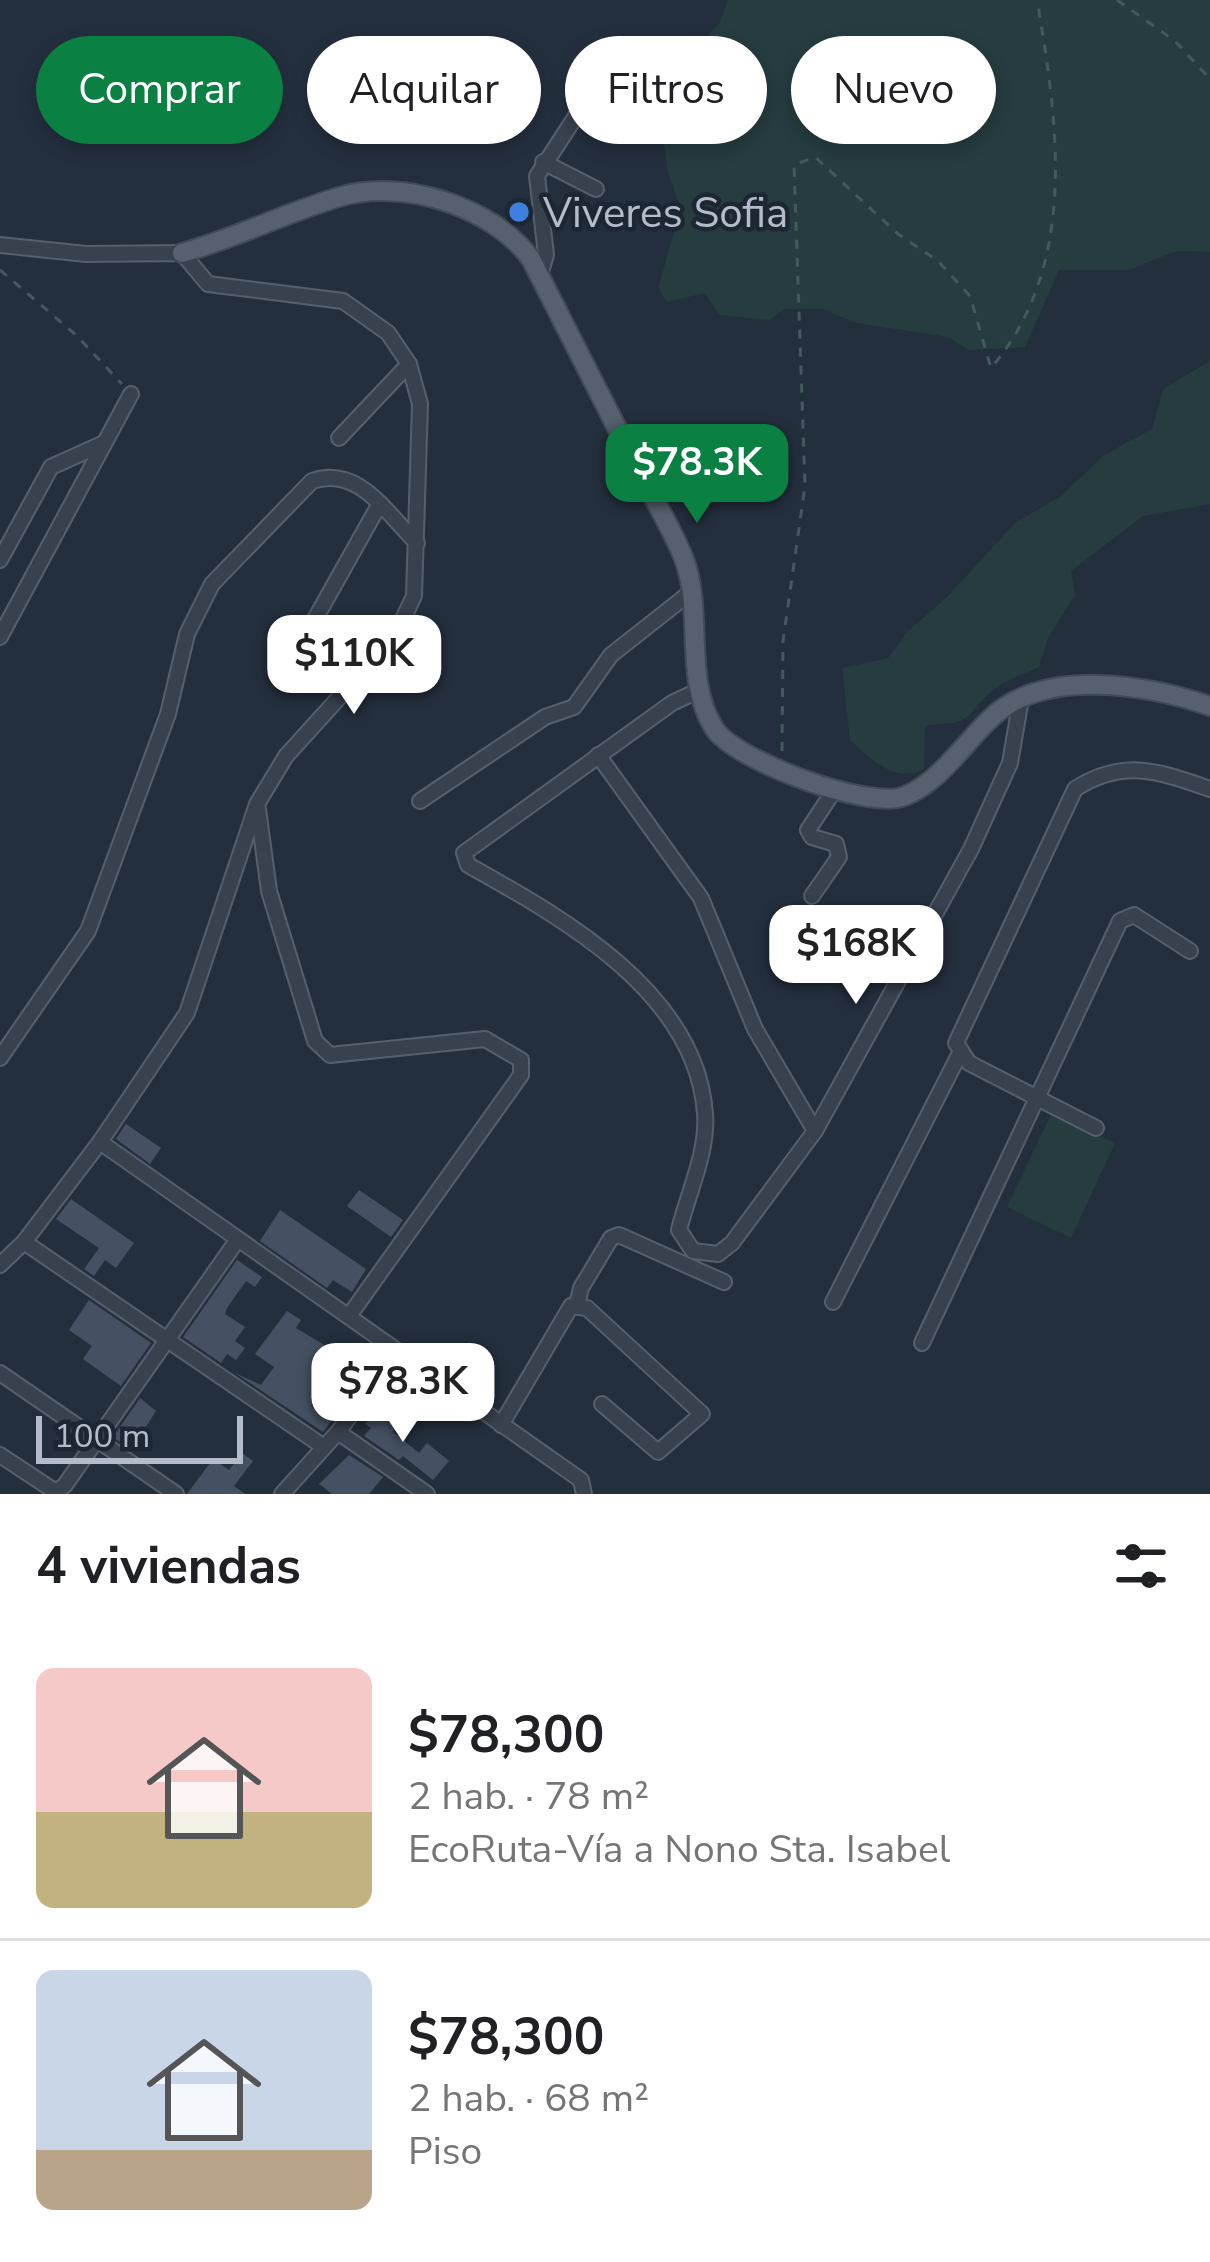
<!DOCTYPE html>
<html lang="es">
<head>
<meta charset="utf-8">
<style>
  :root { --surface:#fff; --page:#f2f2f2; --text:#202124; --muted:#757577; --line:#e0e0e0; --accent:#0b8043 }
  body { margin:0; font-family:"Nunito Sans",sans-serif; background:var(--page); color:var(--text); height:100vh; display:flex; flex-direction:column; font-size:45px; white-space:nowrap }
  * { box-sizing:border-box; margin:0 }
  p { font-size:39px; color:var(--muted) }
  .icon { flex:none; width:66px; height:66px; fill:none; stroke:currentColor; stroke-width:2; stroke-linecap:round; stroke-linejoin:round }
  .map { position:relative; height:1494px; overflow:hidden }
  .drawer { display:flex; flex-direction:column; background:var(--surface); flex:1 }
  .drawer>* { flex:none }
  .top-card { position:absolute; left:36px; top:36px; width:1140px; height:108px; display:flex; gap:24px }
  .scale { position:absolute; left:36px; bottom:30px; width:207px; box-sizing:border-box; padding-left:12px; border:6px solid #b4bcc9; border-top:0; font-size:33px; line-height:42px; white-space:nowrap; color:#b4bcc9; -webkit-text-stroke:9px #1d2633; paint-order:stroke }
  .price { position:absolute; translate:-50% -102px; padding:0 27px; border-radius:24px; background:#fff; color:#222; font-size:39px; line-height:78px; filter:drop-shadow(0 3px 6px #0008) }
  .price::after { content:''; position:absolute; left:50%; top:72px; width:36px; height:27px; margin-left:-18px; background:inherit; clip-path:polygon(0 0,100% 0,50% 100%) }
  .price.current { background:var(--accent); color:#fff }
  ul { padding:0; list-style:none }
  li { display:flex; align-items:center; gap:36px; height:300px; padding:0 36px }
  li+li { border-top:3px solid var(--line) }
  li span { display:grid; place-items:center; flex:none; width:336px; height:240px; border-radius:18px; color:#555 }
  li>.icon { margin-inline-start:auto }
  span .icon { width:144px; height:144px; fill:#fffc; stroke-width:1 }
  li b { font-size:51px }
  h2 { display:flex; justify-content:space-between; align-items:center; height:144px; padding:0 36px; font-size:51px }
  .tag { padding:0 42px; border-radius:54px; background:var(--surface); box-shadow:0 6px 18px #0003; font-size:42px; line-height:108px }
  .tag.current { background:var(--accent); color:#fff }
  .map>svg:first-child { display:block }
</style>
</head>
<body>
<div class="map">
<svg width="1210" height="1494" viewBox="0 0 1210 1494">
  <rect width="100%" height="100%" fill="#242f3e"/>
  <!-- green -->
  <g fill="#263c3f">
    <polygon points="728,0 1210,0 1210,252 1176,251 1129,270 1059,270 1025,347 969,350 948,337 857,323 822,309 784,309 770,320 719,315 705,293 667,302 658,288 681,209 668,172 660,120 666,78 719,24"/>
    <path d="M1210,361V504L1143,516L1071,571L1075,595L1048,638L1039,667C1025,674 1005,680 993,690C960,719 977,723 925,725L924,769C894,785 871,758 850,740L842,668L888,658L908,631L946,598L1015,523L1061,496L1104,455L1152,429L1163,389Z"/>
    <polygon points="1052,1112 1115,1143 1071,1238 1007,1207"/>
  </g>
  <!-- building -->
  <g fill="#455162">
    <polygon points="126,1124 161,1148 150,1164 116,1139"/>
    <polygon points="359,1190 403,1220 391,1237 347,1206"/>
    <polygon points="71,1199 134,1243 116,1268 105,1260 94,1276 84,1269 99,1248 56,1219"/>
    <polygon points="280,1210 366,1269 352,1292 333,1280 327,1288 260,1241"/>
    <polygon points="237,1260 262,1277 255,1287 246,1281 227,1308 225,1314 245,1327 235,1341 245,1348 236,1360 227,1354 221,1363 183,1337"/>
    <polygon points="89,1300 151,1343 121,1386 83,1359 92,1346 69,1330"/>
    <polygon points="287,1311 301,1320 296,1328 346,1358 311,1406 332,1420 323,1432 235,1373 261,1385 274,1367 255,1354"/>
    <polygon points="140,1398 156,1411 131,1450 113,1437"/>
    <polygon points="379,1407 401,1422 393,1432 419,1453 427,1443 449,1461 433,1480 403,1456 399,1460 364,1436 371,1428 365,1424"/>
    <polygon points="242,1453 253,1461 234,1486 245,1494 187,1494 213,1459 229,1470"/>
    <polygon points="349,1455 383,1477 369,1494 332,1494 319,1484"/>
  </g>
  <g fill="none" stroke-linecap="round" stroke-linejoin="round">
    <defs>
      <g id="minor">
        <polyline points="543,162 596,189"/>
        <polyline points="0,245 86,254 182,253 208,284 343,301 388,333 409,364 420,404 414,596 395,636 286,756 257,804 187,1013 100,1142 24,1242 0,1265"/>
        <polyline points="540,275 546,255 537,176 576,116"/>
        <polyline points="339,438 409,364"/>
        <polyline points="0,560 51,467 102,444"/>
        <polyline points="314,621 379,505"/>
        <polyline points="0,637 131,394"/>
        <path d="M700,690L672,703L464,853L468,865C561,917 697,992 705,1114C708,1152 688,1193 679,1230L693,1251L718,1254L732,1243L815,1131L971,849L1010,763L1021,699"/>
        <polyline points="598,755 701,898 755,1029 815,1131"/>
        <polyline points="420,801 545,717 574,707 611,655 691,592"/>
        <polyline points="258,809 269,891 315,1041 330,1055 485,1039 521,1060 521,1075 349,1316"/>
        <polyline points="812,896 839,857 836,844 812,837 808,830 835,789"/>
        <path d="M0,1058L88,931L168,714L187,634L212,584L312,481C359,465 386,513 417,543"/>
        <path d="M1096,1128L969,1063L956,1043L1075,789C1123,758 1158,771 1210,789"/>
        <polyline points="100,1142 581,1480 584,1494"/>
        <polyline points="24,1242 324,1447"/>
        <polyline points="833,1302 960,1053"/>
        <polyline points="577,1305 581,1288 611,1238 619,1235 724,1282"/>
        <polyline points="922,1343 1120,921 1134,915 1190,951"/>
        <polyline points="0,1373 176,1494"/>
        <polyline points="501,1425 571,1306 587,1308 702,1414 658,1452 602,1404"/>
        <polyline points="338,1432 427,1494"/>
        <polyline points="0,1455 56,1492 65,1485 236,1242"/>
        <polyline points="282,1494 338,1432 396,1353"/>
      </g>
      <path id="major" d="M182,253C236,238 285,213 339,197C402,178 492,206 531,259C565,326 600,394 634,462C650,493 671,526 684,559C704,612 683,679 714,728C733,760 870,811 905,796C941,781 964,743 992,717C1046,667 1148,685 1210,706"/>
    </defs>
    <!-- minor casing -->
    <use href="#minor" stroke="#565f6c" stroke-width="18"/>
    <!-- major casing -->
    <use href="#major" stroke="#414a57" stroke-width="22"/>
    <!-- path -->
    <g stroke="#44595c" stroke-width="3" stroke-dasharray="9 9" stroke-linecap="butt">
      <polyline points="1117,0 1175,41 1210,79"/>
      <polyline points="0,270 76,335 122,384"/>
      <path d="M782,751L783,641L805,486L794,165L815,157L898,234L938,261L970,296L991,368C1079,265 1058,123 1037,0"/>
    </g>
    <!-- minor -->
    <use href="#minor" stroke="#38414e" stroke-width="14"/>
    <!-- major -->
    <use href="#major" stroke="#56606e" stroke-width="18"/>
  </g>
  <!-- markers -->
  <circle fill="#3f7fe0" stroke="#1d2633" stroke-width="4.5" cx="519" cy="212" r="12"/>
  <g text-anchor="middle" stroke-width="9" stroke-linejoin="round" paint-order="stroke">
    <!-- poi labels -->
    <g font-size="42" fill="#b4bcc9" stroke="#1d2633" text-anchor="start">
      <text x="543" y="227">Viveres Sofia</text>
    </g>
  </g>
</svg>
<div class="scale">100 m</div>
<b class="price current" style="left:697px;top:526px">$78.3K</b>
<b class="price" style="left:354px;top:717px">$110K</b>
<b class="price" style="left:856px;top:1007px">$168K</b>
<b class="price" style="left:403px;top:1445px">$78.3K</b>
<div class="top-card">
<a class="tag current">Comprar</a>
<a class="tag">Alquilar</a>
<a class="tag">Filtros</a>
<a class="tag">Nuevo</a>
</div>
</div>
<section class="drawer">
<h2>4 viviendas<svg class="icon" aria-label="filters" viewBox="0 0 24 24"><path d="M4 7h16M4 17h16"/><circle cx="9" cy="7" r="2"/><circle cx="15" cy="17" r="2"/></svg></h2>
<ul>
<li><span style="background:linear-gradient(#f6c9c9 60%,#c2b280 0)"><svg class="icon" aria-label="home" viewBox="0 0 24 24"><path d="M3 11l9-7 9 7M6 9v11h12V9"/></svg></span><div><b>$78,300</b><p>2 hab. · 78 m²</p><p>EcoRuta-Vía a Nono Sta. Isabel</p></div></li>
<li><span style="background:linear-gradient(#c9d6e8 75%,#b9a48a 0)"><svg class="icon" aria-label="home" viewBox="0 0 24 24"><path d="M3 11l9-7 9 7M6 9v11h12V9"/></svg></span><div><b>$78,300</b><p>2 hab. · 68 m²</p><p>Piso</p></div></li>
</ul>
</section>
</body>
</html>
